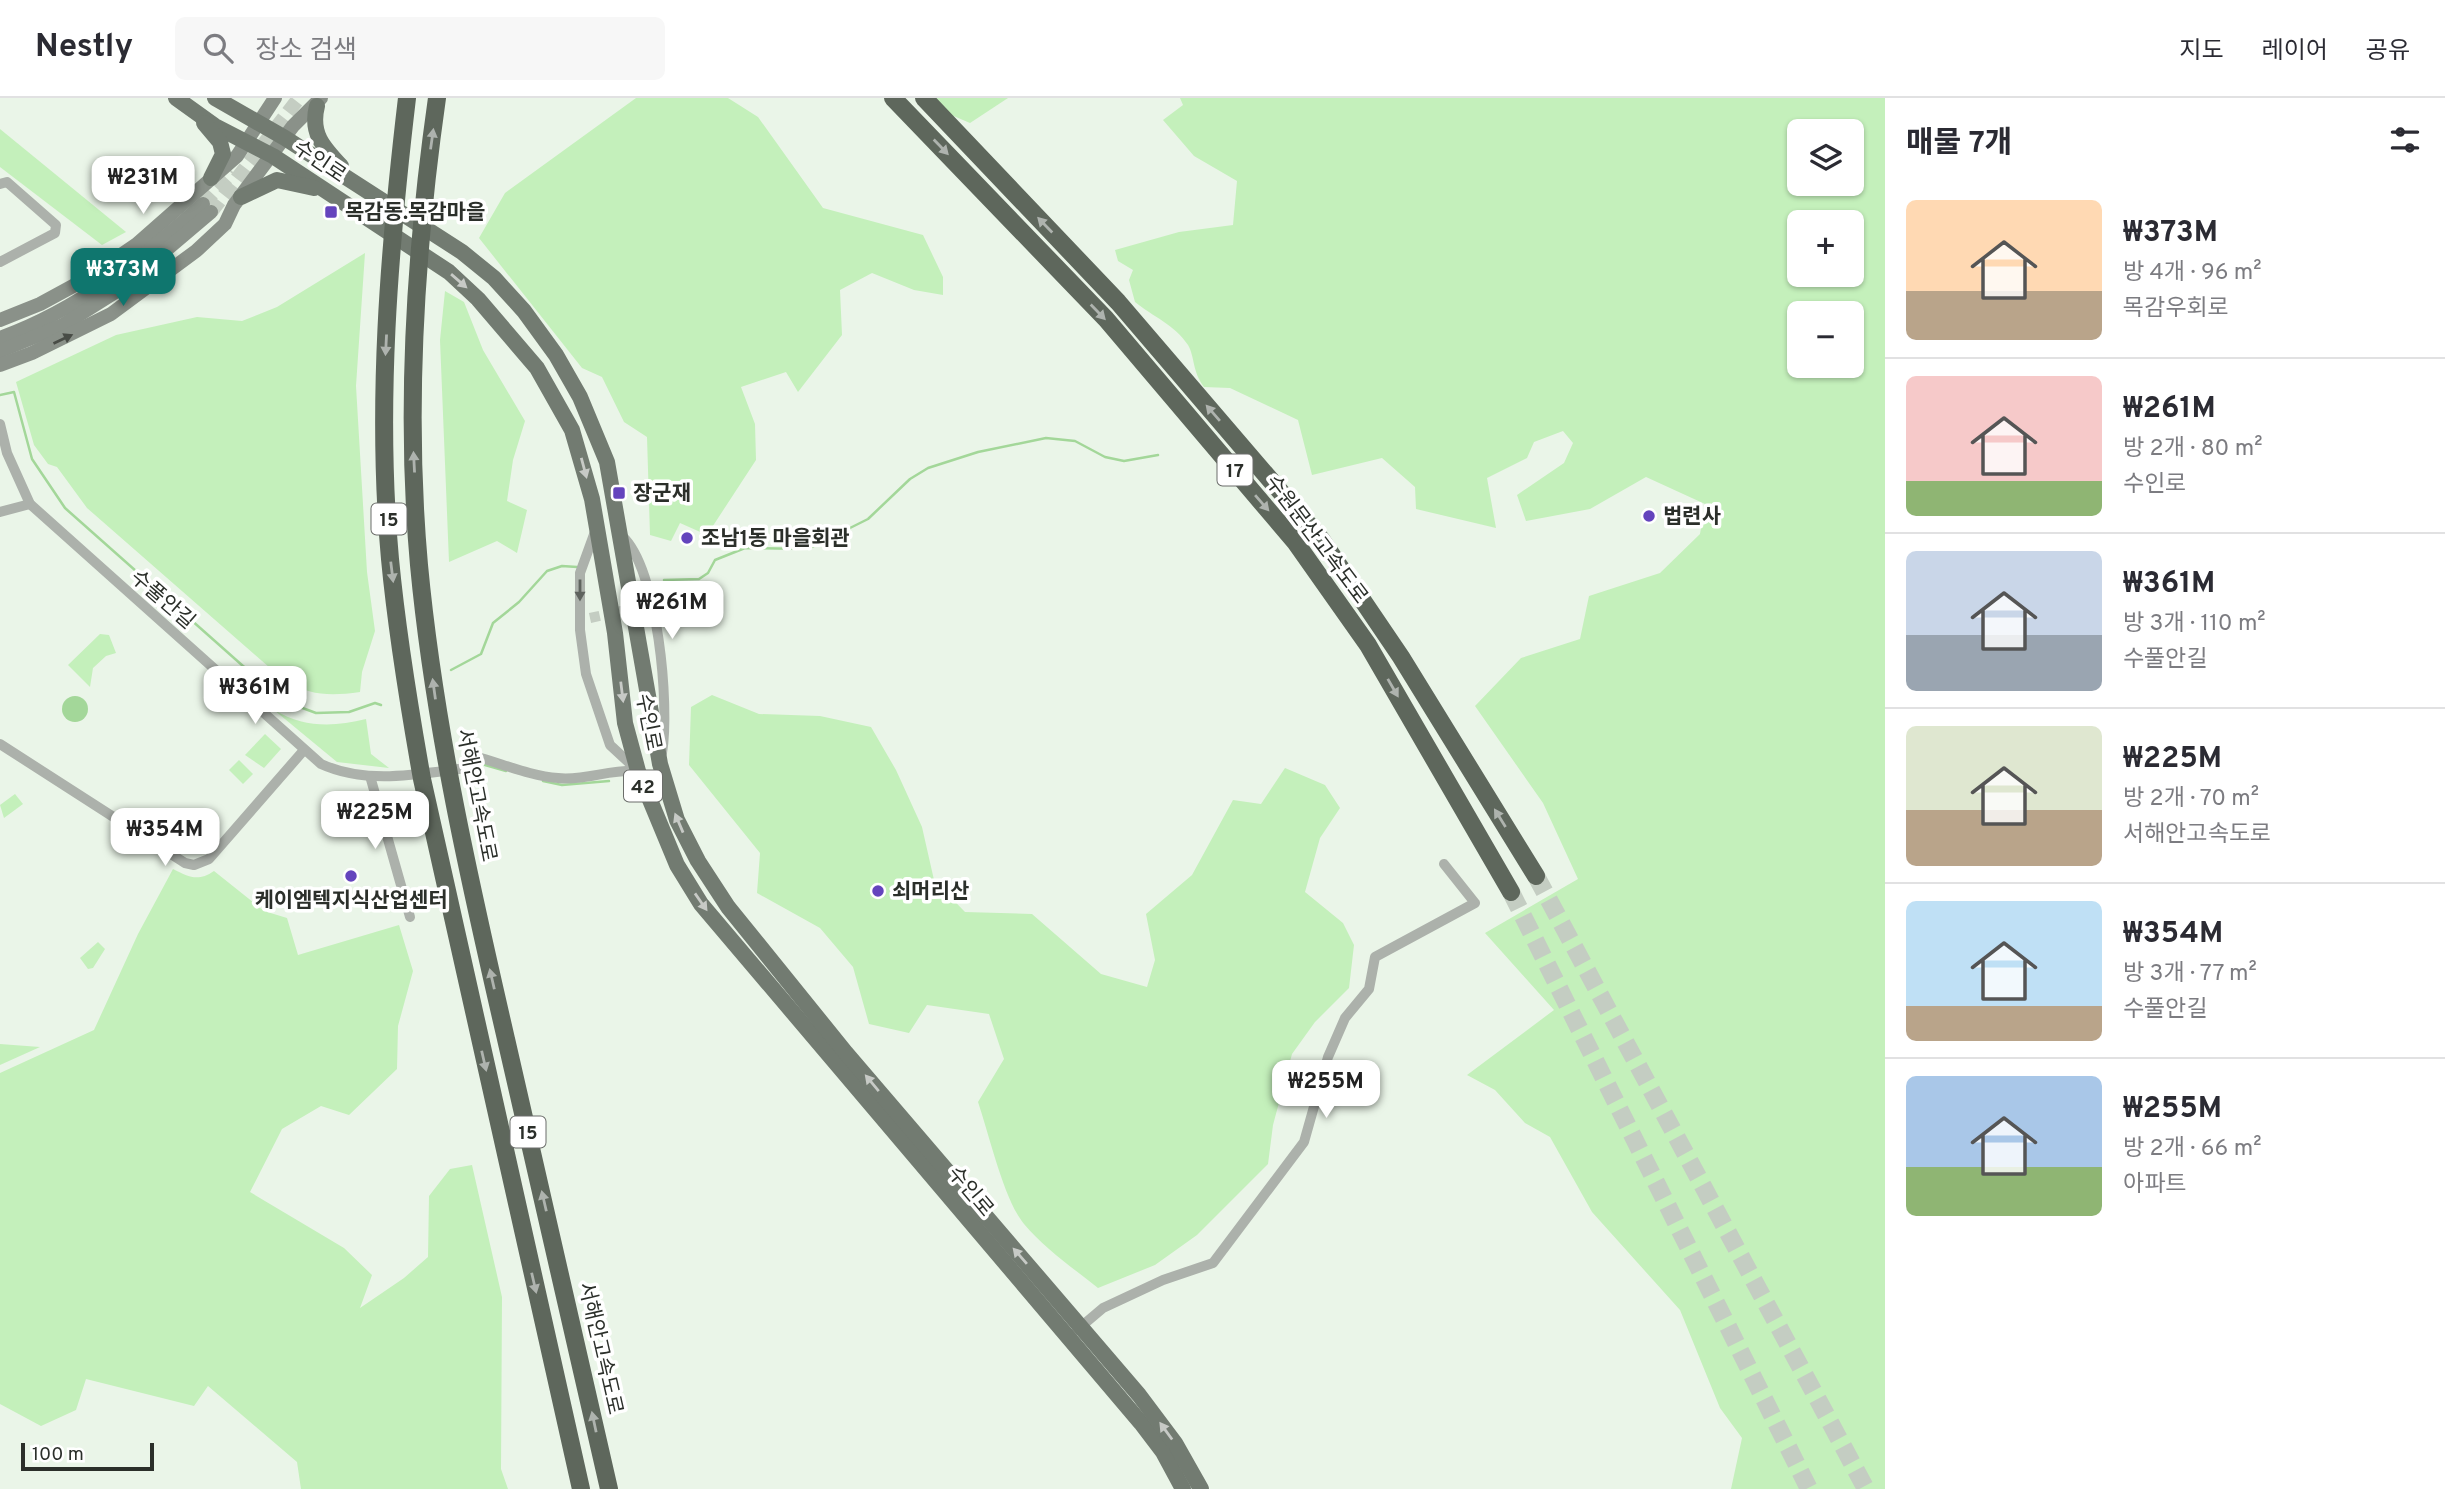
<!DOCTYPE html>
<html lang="ko">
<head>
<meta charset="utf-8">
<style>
  :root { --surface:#fff; --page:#f7f7f7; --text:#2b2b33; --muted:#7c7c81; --line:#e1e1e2; --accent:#0f766e }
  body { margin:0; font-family:Overpass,"Noto Sans KR",sans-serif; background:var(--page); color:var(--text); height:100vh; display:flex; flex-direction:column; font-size:26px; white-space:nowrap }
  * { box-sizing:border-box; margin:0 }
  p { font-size:23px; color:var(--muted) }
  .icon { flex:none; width:38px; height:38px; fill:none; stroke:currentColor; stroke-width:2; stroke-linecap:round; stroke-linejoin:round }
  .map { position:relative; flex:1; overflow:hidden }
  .details { display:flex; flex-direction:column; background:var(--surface); width:560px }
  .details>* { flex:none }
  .tools { position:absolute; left:1787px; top:21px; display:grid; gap:14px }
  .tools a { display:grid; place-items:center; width:77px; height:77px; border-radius:10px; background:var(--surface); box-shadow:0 2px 5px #0004; font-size:35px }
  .scale { position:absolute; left:21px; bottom:18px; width:133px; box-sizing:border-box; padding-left:7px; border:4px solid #2b2f2a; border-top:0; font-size:19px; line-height:24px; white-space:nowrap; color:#2b2f2a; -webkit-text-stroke:5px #fff; paint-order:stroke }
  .price { position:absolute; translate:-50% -60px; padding:0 16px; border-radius:14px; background:#fff; color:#222; font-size:23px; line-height:46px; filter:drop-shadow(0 2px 4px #0008) }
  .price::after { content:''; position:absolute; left:50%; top:42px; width:21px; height:16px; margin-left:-10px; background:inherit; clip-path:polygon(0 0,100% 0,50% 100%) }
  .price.on { background:var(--accent); color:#fff }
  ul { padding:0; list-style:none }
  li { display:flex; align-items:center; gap:21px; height:175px; padding:0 21px }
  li+li { border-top:2px solid var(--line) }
  li span { display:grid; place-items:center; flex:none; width:196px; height:140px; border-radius:10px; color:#555 }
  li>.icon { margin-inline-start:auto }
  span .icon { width:84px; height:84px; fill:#fffc; stroke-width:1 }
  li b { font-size:30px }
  h2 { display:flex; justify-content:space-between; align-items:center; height:84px; padding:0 21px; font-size:30px }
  header { display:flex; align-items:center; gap:42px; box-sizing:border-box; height:98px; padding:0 35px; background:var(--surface); border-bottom:2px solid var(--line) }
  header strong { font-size:33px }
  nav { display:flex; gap:38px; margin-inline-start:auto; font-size:24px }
  .search { width:490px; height:63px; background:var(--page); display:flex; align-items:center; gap:18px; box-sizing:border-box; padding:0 24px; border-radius:10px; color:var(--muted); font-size:26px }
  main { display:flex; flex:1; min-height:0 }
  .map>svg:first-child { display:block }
</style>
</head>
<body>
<header>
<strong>Nestly</strong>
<div class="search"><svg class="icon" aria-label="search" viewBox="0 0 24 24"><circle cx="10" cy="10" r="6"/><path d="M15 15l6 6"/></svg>장소 검색</div>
<nav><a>지도</a><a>레이어</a><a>공유</a></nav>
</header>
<main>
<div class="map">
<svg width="1885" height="1391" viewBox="0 0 1885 1391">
  <rect width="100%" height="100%" fill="#eaf5e8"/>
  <!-- green -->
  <g fill="#c4f0bb" fill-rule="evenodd">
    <polygon points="636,0 728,0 758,19 823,110 923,137 943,179 943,197 914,192 872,175 840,192 842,237 798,294 786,274 741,289 755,326 756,362 707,437 680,425 671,443 650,437 647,339 624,324 602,279 582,270 479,140 505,95"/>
    <polygon points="920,0 1008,0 970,25 923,5"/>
    <path d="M1180,0H1885V1391H1731L1742,1340L1720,1310L1680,1212L1592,1114L1550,1039L1525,1025L1495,992L1467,977L1554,912L1485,835L1578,781L1543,705L1475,608L1521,560L1580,541L1589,498L1660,475L1700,436L1705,406L1646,379L1590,411L1526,423L1517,397L1564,365L1573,345L1563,333L1534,344L1527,360L1487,380L1496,430L1416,411L1415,389L1382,360L1312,377L1298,322L1230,290L1204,289C1192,273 1195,259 1188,247C1175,227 1152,218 1135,204L1129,182L1133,172L1118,163L1115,152L1179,134L1233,127L1237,83L1194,58L1163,22L1183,7ZM1799,33H1852V86H1799ZM1799,124H1852V177H1799ZM1799,215H1852V268H1799Z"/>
    <polygon points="0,31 126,134 102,147 0,69"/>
    <path d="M365,155L356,288L367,474L375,533L362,574L360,594C331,598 311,598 285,583L87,410L57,369L48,366L34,347L16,284L116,237L197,219L242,223L277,209Z"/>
    <polygon points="445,193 464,204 483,252 525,323 513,362 507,403 527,412 517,455 497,443 449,464 440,242"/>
    <polygon points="100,536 109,537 116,555 106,558 93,570 90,589 68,567"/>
    <path d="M712,597L759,616L820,618L871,629L896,672L922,729L934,782L965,814L1032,816L1101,876L1147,889L1155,862L1146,816L1192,777L1233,702L1261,706L1285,670L1325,687L1340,710L1320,740L1305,794L1343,825L1354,847L1349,890L1315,924L1292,956L1273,1027L1268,1066L1197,1137L1155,1167L1098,1190C1073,1170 1044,1150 1024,1126C1004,1102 989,1036 978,1004L1004,961L989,916L927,907L909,935L869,926L853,869L820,830L757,795L760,755L689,667L691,609Z"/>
    <path d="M274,612C305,630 333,629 366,621L371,656L389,670L337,664Z"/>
    <polygon points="265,636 281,651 264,670 245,657"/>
    <polygon points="239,662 253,676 243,686 229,672"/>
    <polygon points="15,696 23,706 4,720 0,707"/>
    <path d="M173,771C189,779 198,784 214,773L264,813L287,820L298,857L399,827L413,873L398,928L397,971L349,1017L321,1008L282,1031L250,1094L344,1150L372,1177L360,1210L404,1180L428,1159L429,1098L450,1071L472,1067L502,1199L501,1371L508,1391H301L297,1364L208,1288L194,1308L86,1281L76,1312L41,1328L0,1306V975L94,932L138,836Z"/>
    <polygon points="98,844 105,851 93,870 88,871 80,860"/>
    <polygon points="0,946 40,949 0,967"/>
  </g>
  <!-- water -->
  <circle fill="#a3d799" cx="75" cy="611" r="13"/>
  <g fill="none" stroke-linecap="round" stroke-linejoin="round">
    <!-- stream -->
    <g stroke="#a3d799" stroke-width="2.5">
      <polyline points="0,297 14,294 32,361 65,410 243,568 289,605 316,615 349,614 375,605 381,607"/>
      <polyline points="664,482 699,481 708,475 715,462 745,450 808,451 868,421 910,381 928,370 978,354 1046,340 1075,343 1105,359 1124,363 1158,357"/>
      <polyline points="451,572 481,556 493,525 519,504 547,473 562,468 577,469"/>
      <polyline points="485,667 506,673"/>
      <polyline points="543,683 562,687 609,683"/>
    </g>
    <!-- street-tunnel -->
    <polyline stroke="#c4cdc2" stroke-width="10" stroke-dasharray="10 5" stroke-linecap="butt" points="590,520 644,508"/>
    <!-- secondary-tunnel -->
    <g stroke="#c4cdc2" stroke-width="14" stroke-dasharray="14 7" stroke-linecap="butt">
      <polyline points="203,106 233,74"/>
      <polyline points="211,114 299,0"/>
    </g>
    <!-- highway-tunnel -->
    <g stroke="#c4cdc2" stroke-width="18" stroke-dasharray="18 9" stroke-linecap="butt">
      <polyline points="1536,778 1866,1391"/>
      <polyline points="1511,794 1809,1391"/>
    </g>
    <!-- street -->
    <g stroke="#acb1ab" stroke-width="10">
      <polyline points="0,86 7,84 56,127 55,135 0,164"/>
      <path d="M0,326L7,355L30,406L321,666C369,688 423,675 474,669V658C501,665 530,678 558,680C585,683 610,671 638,673"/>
      <polyline points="0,414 30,406"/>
      <polyline points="596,431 580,475 580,532 586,576 610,647 638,673"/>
      <path d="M622,438C658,470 670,608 662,655"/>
      <polyline points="0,646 185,765 194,767 209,761 304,652"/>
      <polyline points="370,678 410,819"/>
      <polyline points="1077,1232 1103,1210 1163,1182 1213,1165 1304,1044 1328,959 1345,920 1369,891 1375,859 1475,805 1444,766"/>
    </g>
    <!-- secondary -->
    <g stroke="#8a9189" stroke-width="14">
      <polyline points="0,222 40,206 86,181 137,146 237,58 275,0"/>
      <path d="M0,240C78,212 142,161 203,106"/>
      <polyline points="0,253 63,227 120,191 211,114"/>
      <polyline points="0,267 32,255 111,216 196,153 225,126 234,107 293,28 321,0"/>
    </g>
    <!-- primary -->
    <g stroke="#727b71" stroke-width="16">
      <polyline points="176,0 215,28 273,58 449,174 478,201 537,270 572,332 592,401 615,535 625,625 638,673 677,767 701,806 1141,1325 1163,1354 1183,1391"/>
      <polyline points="215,0 285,40 462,154 494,180 524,213 556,257 580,299 607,364 660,666 677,722 698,763 728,809 846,955 1139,1297 1175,1345 1201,1391"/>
      <path d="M317,8C310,35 323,49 341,68"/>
      <polyline points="204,25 220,44 223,56 211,80"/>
      <polyline points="241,99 277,82 314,90"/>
    </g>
    <!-- highway -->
    <g stroke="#5e675c" stroke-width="18">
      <path d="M407,0C389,152 376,308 390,461C397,535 409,608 422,681L581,1391"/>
      <path d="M437,0C415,154 405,311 419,467C434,627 470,785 506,941C541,1091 576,1241 609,1391"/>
      <polyline points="893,0 1106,221 1296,445 1368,547 1511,794"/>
      <polyline points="924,0 1118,204 1321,441 1401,559 1536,778"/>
    </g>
  </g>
  <!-- one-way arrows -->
  <defs><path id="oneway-solid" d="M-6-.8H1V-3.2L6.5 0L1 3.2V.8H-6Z" transform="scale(1.75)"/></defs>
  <g fill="#aeb3ae">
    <use href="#oneway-solid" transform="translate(432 41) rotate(-82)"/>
    <use href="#oneway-solid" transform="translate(941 49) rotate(46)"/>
    <use href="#oneway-solid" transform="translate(1045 127) rotate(-134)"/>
    <use href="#oneway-solid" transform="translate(1098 214) rotate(46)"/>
    <use href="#oneway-solid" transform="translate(386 247) rotate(93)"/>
    <use href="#oneway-solid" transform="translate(1213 315) rotate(-131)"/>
    <use href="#oneway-solid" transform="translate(414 364) rotate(-93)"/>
    <use href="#oneway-solid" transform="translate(1262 405) rotate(49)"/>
    <use href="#oneway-solid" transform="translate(392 474) rotate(83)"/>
    <use href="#oneway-solid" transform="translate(1393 590) rotate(60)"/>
    <use href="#oneway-solid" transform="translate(434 591) rotate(-98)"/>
    <use href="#oneway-solid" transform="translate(1500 720) rotate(-122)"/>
    <use href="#oneway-solid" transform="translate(492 881) rotate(-103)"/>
    <use href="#oneway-solid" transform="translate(484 963) rotate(77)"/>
    <use href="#oneway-solid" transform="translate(544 1103) rotate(-103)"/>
    <use href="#oneway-solid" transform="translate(534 1185) rotate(77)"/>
    <use href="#oneway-solid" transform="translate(594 1324) rotate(-102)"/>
  </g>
  <g fill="#c7cac6">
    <use href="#oneway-solid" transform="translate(459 183) rotate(41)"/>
    <use href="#oneway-solid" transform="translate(584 370) rotate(75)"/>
    <use href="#oneway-solid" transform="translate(622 594) rotate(83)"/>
    <use href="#oneway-solid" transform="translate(679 725) rotate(-113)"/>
    <use href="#oneway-solid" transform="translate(701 804) rotate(55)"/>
    <use href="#oneway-solid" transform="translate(872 985) rotate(-130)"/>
    <use href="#oneway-solid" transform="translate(1020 1158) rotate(-131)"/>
    <use href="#oneway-solid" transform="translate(1166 1333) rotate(-126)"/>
  </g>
  <use fill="#484c46" href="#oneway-solid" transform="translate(63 241) rotate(-25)"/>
  <use fill="#5f635e" href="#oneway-solid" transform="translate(580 492) rotate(90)"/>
  <!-- markers -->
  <g fill="#6444bd" stroke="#fff" stroke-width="2.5">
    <rect x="324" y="107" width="14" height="14" rx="3.5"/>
    <rect x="612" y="388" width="14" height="14" rx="3.5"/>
    <circle cx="1649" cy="418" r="7"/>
    <circle cx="687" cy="440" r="7"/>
    <circle cx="351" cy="778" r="7"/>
    <circle cx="878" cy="793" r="7"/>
  </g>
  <g text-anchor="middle" stroke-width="7" stroke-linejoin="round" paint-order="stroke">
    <!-- shield labels -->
    <g fill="#fff" stroke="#6b6d6a" stroke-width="2">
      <rect x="1217.5" y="356.5" width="35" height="31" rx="5"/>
      <rect x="371.5" y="405.5" width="35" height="31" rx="5"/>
      <rect x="624" y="672.5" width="38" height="31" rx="5"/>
      <rect x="510.5" y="1018.5" width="35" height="31" rx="5"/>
    </g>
    <g font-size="19" font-weight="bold" fill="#2b2f2a">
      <text x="1235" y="379">17</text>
      <text x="389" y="428">15</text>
      <text x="643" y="695">42</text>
      <text x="528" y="1041">15</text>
    </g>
    <!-- street labels -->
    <g font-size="21" fill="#2b2f2a" stroke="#fff">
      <text transform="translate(320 63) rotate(34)" y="7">수인로</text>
      <text transform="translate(1317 441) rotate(53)" y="7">수원문산고속도로</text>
      <text transform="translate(163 501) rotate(41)" y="7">수풀안길</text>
      <text transform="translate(649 624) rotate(79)" y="7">수인로</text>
      <text transform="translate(477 697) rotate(79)" y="7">서해안고속도로</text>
      <text transform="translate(971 1093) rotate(50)" y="7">수인로</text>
      <text transform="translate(601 1250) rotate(77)" y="7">서해안고속도로</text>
    </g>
    <!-- poi labels -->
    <g font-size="21" font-weight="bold" fill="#2b2f2a" stroke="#fff" text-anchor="start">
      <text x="345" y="121">목감동.목감마을</text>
      <text x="633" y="402">장군재</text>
      <text x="1663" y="425">법련사</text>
      <text x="701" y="447">조남1동 마을회관</text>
      <text x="892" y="800">쇠머리산</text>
      <text x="351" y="809" text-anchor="middle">케이엠텍지식산업센터</text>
    </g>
  </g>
</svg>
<div class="tools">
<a><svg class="icon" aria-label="layers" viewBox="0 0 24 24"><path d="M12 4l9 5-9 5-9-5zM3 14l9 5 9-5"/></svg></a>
<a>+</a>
<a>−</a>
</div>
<div class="scale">100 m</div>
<b class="price" style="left:143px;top:118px">₩231M</b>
<b class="price on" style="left:123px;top:210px">₩373M</b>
<b class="price" style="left:672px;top:543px">₩261M</b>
<b class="price" style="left:255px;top:628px">₩361M</b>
<b class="price" style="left:375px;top:753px">₩225M</b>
<b class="price" style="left:165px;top:770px">₩354M</b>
<b class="price" style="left:1326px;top:1022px">₩255M</b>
</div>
<section class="details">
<h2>매물 7개<svg class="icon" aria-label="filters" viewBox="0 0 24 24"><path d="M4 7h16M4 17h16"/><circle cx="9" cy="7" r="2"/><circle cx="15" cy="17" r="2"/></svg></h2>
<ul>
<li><span style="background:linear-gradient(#ffd9b3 65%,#b9a48a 0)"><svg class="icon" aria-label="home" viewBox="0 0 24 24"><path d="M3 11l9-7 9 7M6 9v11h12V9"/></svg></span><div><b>₩373M</b><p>방 4개 · 96 m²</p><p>목감우회로</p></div></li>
<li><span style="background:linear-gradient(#f6c9c9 75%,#8fb573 0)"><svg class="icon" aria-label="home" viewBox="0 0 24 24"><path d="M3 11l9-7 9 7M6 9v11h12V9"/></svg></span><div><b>₩261M</b><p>방 2개 · 80 m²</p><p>수인로</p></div></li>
<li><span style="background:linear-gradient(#c9d6e8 60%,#9aa5b1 0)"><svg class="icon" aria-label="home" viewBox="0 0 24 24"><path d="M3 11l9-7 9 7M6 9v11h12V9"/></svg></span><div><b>₩361M</b><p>방 3개 · 110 m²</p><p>수풀안길</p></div></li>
<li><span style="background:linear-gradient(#dfe7d0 60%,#b9a48a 0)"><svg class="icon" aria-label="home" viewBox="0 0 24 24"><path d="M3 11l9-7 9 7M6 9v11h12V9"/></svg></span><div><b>₩225M</b><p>방 2개 · 70 m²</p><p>서해안고속도로</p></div></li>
<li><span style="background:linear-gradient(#bfe0f5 75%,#b9a48a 0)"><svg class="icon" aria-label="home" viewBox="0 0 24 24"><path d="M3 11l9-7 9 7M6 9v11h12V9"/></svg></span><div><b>₩354M</b><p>방 3개 · 77 m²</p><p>수풀안길</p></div></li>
<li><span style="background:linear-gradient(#a9c7e8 65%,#8fb573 0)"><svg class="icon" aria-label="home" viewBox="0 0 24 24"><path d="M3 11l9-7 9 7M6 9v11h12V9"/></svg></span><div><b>₩255M</b><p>방 2개 · 66 m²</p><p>아파트</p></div></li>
</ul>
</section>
</main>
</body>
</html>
